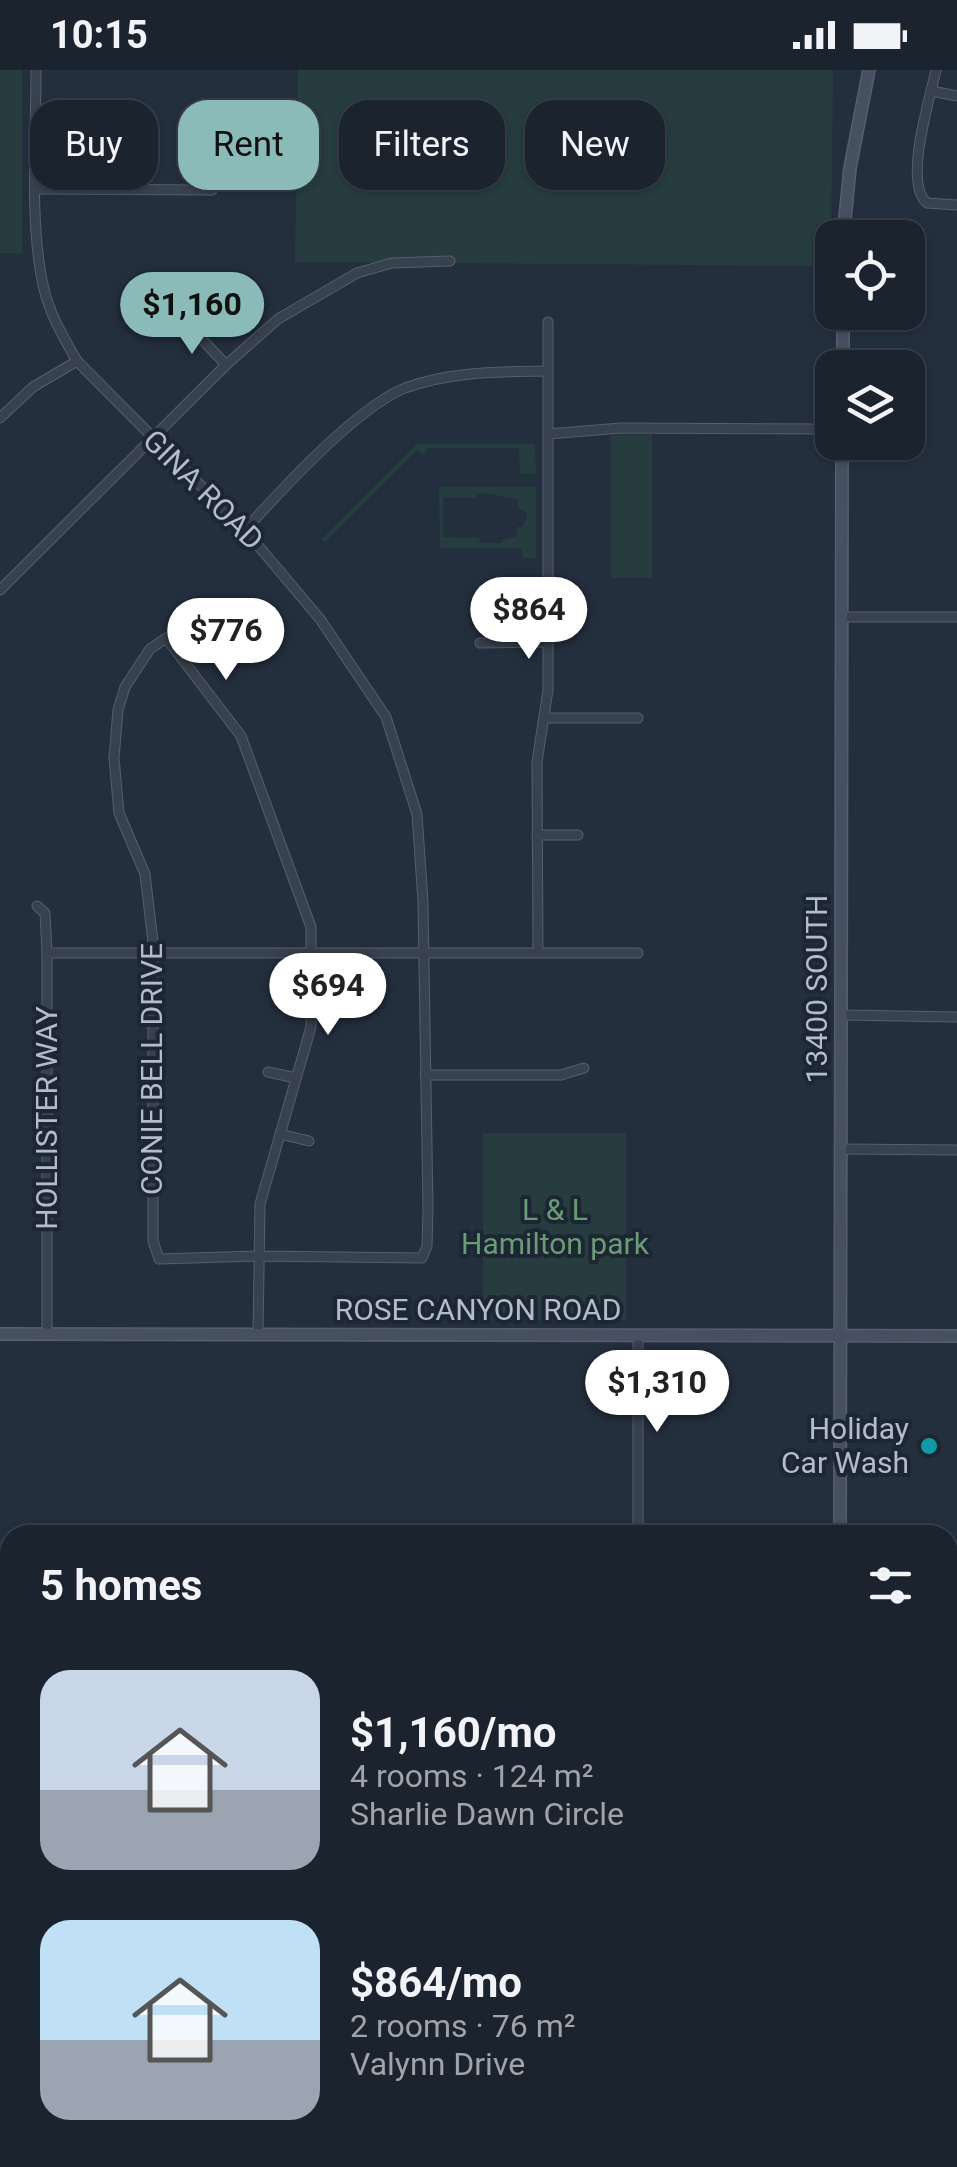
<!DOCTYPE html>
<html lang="en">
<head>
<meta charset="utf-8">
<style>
  :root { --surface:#1b232e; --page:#282f3a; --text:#f1f3f6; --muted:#a0a4aa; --line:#39404a; --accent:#8bbbb9 }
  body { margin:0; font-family:Roboto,sans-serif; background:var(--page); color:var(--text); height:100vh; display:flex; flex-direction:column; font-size:38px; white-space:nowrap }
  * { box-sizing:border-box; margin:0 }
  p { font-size:32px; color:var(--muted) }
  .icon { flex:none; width:55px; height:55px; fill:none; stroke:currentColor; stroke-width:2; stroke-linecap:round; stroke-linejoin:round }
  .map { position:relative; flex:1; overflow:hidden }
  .side { position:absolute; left:0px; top:1455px; width:958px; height:642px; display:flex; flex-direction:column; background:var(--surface); border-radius:30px 30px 0 0; box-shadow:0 2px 8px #0004,0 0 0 2px var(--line) }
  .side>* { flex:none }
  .banner { position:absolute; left:30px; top:30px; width:898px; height:90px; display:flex; gap:20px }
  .buttons { position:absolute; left:815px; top:150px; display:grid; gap:20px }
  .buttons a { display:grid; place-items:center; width:110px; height:110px; border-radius:20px; background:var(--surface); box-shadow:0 2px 8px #0004,0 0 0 2px var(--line); font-size:50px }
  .price { position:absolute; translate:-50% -85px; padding:0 22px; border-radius:35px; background:#fff; color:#222; font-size:32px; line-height:65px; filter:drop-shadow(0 2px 5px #0008) }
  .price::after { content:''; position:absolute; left:50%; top:60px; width:30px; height:22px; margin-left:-15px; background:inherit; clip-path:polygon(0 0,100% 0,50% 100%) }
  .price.selected { background:var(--accent); color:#111 }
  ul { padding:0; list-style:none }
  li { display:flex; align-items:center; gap:30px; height:250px; padding:0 40px }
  li span { display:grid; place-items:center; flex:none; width:280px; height:200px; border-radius:30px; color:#555 }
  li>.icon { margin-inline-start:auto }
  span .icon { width:120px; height:120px; fill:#fffc; stroke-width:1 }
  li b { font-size:42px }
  h2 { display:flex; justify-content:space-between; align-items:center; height:120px; padding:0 40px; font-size:42px }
  .tag { padding:0 35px; border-radius:30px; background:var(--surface); box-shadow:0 2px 8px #0004,0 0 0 2px var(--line); font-size:35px; line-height:90px }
  .tag.selected { background:var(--accent); color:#111 }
  .status { display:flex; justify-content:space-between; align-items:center; height:70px; padding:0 50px; background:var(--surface); direction:ltr }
  .status svg { height:28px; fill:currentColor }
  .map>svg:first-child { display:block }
</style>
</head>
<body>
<div class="status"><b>10:15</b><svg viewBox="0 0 49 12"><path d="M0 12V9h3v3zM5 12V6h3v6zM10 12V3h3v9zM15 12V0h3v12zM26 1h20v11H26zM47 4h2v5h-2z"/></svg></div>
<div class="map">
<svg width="957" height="2097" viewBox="0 0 957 2097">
  <rect width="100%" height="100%" fill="#242f3e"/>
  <!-- green -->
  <g fill="#263c3f" fill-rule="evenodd">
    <rect x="0" y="0" width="22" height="183"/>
    <polygon points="298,0 833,0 831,196 295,192"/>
    <rect x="611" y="365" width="41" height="143"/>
    <polygon points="417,374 535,374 536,404 520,404 519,378 429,378 423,385 417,380 325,472 322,469"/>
    <path d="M439,417H536V488H523L522,478H440ZM477,423C494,423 504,428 518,429V438L525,442L527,448L521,457H517V466L502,470V473H480L479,468L443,467V428H476Z"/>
    <rect x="483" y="1063" width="143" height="187"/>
    <polygon points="567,2088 647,2088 647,2097 560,2097"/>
  </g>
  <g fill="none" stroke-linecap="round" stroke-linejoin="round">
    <!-- stream -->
    <polyline stroke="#394c67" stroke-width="2.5" points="0,2004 10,2015"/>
    <defs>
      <g id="street">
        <path d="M36,0C36,66 29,157 44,219C50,245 64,268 77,291L245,460L320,549L386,647L417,744L423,832L428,1140L427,1176L422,1188L259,1186L159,1189L153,1171V872L145,804L119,743L114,688L118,640L125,617L150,579L166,568L241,666L311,857V957L260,1134L258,1265"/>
        <path d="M936,0C930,29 903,113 927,133L957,135"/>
        <polyline points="932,21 957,26"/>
        <polyline points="37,119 212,120 211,34"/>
        <polyline points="186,252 226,295"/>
        <polyline points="0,348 33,317 77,291"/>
        <polyline points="548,364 621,358 832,359"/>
        <path d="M245,460C281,420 357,337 405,318C451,301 500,302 548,301"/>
        <polyline points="0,520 226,295 278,249 357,203 392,193 450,191"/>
        <polyline points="842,547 957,547"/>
        <polyline points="480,573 548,572"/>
        <polyline points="545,648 638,648"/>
        <polyline points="537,765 578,765"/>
        <polyline points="37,836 45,843 47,883 47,1263"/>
        <polyline points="538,881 537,692 548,620 548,252"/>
        <polyline points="47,883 638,883"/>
        <polyline points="842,945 957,947"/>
        <polyline points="268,1002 296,1008"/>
        <polyline points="425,1005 561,1005 584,998"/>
        <polyline points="280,1064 309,1071"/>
        <polyline points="842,1079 957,1080"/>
        <polyline points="638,1465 638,1265"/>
        <polyline points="0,1490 10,1490"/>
        <polyline points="0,1858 10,1866"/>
        <polyline points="100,2088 113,2097"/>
        <polyline points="310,2088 325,2097"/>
        <polyline points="718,2088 718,2097"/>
        <polyline points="392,2097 396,2088"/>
      </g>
      <g id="secondary">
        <polyline points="843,168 850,98 869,0"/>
        <polyline points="843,298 843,242"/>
        <polyline points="0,1264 957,1266"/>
        <polyline points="840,1465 842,372"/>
        <polyline points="505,2088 515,2097"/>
        <polyline points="841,2088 841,2097"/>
        <polyline points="85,2097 95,2088"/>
      </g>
    </defs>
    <!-- street casing -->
    <use href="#street" stroke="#565f6c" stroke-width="11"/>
    <!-- secondary casing -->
    <use href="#secondary" stroke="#565f6c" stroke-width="14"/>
    <!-- street -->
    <use href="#street" stroke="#38414e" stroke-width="9"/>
    <!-- secondary -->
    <use href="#secondary" stroke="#465061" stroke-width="11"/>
  </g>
  <!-- markers -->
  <circle fill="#0f9aa8" stroke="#1d2633" stroke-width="4" cx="929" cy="1376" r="10"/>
  <g text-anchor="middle" stroke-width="8" stroke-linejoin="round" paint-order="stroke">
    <!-- street labels -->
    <g font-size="30" fill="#b4bcc9" stroke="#1d2633">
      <text transform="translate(203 420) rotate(45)" y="10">GINA ROAD</text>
      <text transform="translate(817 919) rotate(-90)" y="10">13400 SOUTH</text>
      <text transform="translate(152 999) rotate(-90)" y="10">CONIE BELL DRIVE</text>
      <text transform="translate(47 1048) rotate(-90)" y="10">HOLLISTER WAY</text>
      <text x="478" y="1250">ROSE CANYON ROAD</text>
    </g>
    <!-- park labels -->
    <g font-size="30" fill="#6b9a76" stroke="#1d2633">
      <text x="555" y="1150">L &amp; L<tspan x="555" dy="34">Hamilton park</tspan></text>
    </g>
    <!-- poi labels -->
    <g font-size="30" fill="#b4bcc9" stroke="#1d2633" text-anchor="end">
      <text x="909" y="1369">Holiday<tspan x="909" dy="34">Car Wash</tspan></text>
    </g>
  </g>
</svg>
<div class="buttons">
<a><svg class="icon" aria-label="locate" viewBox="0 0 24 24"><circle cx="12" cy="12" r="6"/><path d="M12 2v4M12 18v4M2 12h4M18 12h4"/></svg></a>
<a><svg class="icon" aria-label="layers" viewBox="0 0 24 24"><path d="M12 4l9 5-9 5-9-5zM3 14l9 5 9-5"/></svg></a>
</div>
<b class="price selected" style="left:192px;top:287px">$1,160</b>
<b class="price" style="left:529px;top:592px">$864</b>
<b class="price" style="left:226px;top:613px">$776</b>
<b class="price" style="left:328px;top:968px">$694</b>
<b class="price" style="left:657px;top:1365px">$1,310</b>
<div class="banner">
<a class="tag">Buy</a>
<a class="tag selected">Rent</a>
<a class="tag">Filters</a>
<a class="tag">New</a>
</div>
<section class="side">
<h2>5 homes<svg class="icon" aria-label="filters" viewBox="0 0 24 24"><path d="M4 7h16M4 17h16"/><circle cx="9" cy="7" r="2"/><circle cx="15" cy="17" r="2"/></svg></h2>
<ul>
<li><span style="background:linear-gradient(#c9d6e8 60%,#9aa5b1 0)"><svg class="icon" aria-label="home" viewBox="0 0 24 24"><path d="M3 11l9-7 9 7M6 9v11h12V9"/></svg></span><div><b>$1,160/mo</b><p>4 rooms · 124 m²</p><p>Sharlie Dawn Circle</p></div></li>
<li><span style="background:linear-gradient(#bfe0f5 60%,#9aa5b1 0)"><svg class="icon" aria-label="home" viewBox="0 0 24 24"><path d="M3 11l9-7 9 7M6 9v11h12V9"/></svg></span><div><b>$864/mo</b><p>2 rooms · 76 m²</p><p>Valynn Drive</p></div></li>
</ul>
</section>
</div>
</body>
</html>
